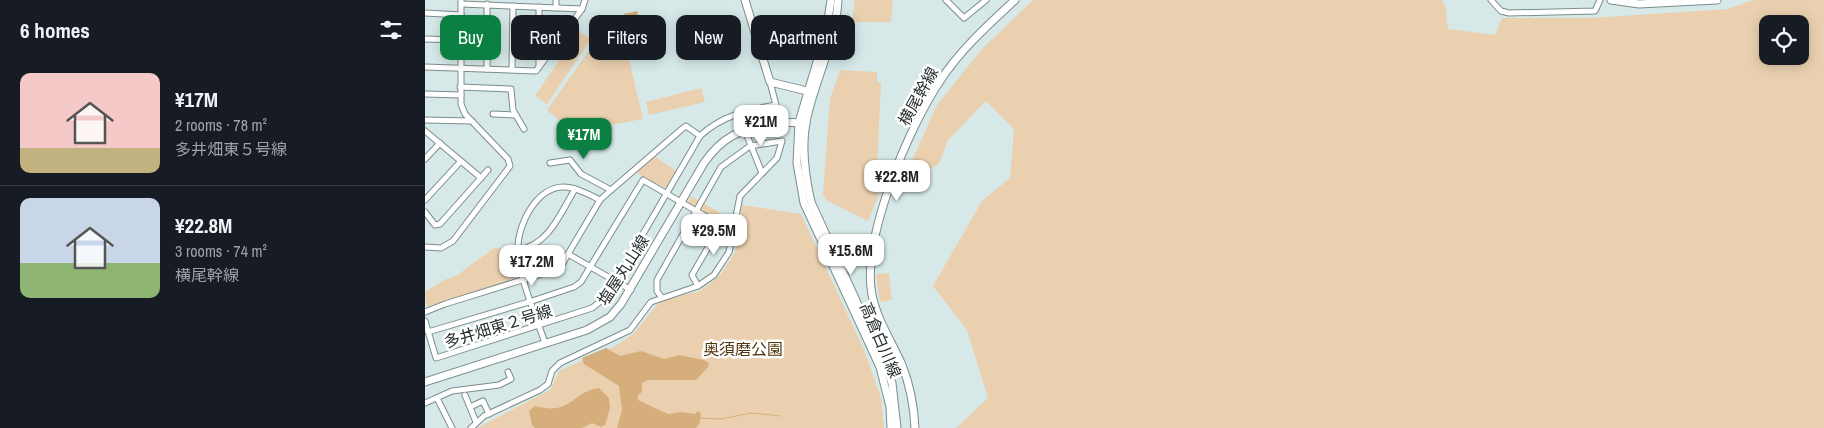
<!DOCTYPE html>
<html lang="en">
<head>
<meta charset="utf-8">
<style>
  :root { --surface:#171b24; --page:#20242c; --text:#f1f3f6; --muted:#9ea1a6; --line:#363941; --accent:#0b8043 }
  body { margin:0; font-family:"Archivo Narrow","Noto Sans JP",sans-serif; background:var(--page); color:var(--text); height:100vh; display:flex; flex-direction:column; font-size:19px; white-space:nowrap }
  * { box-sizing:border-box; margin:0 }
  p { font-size:16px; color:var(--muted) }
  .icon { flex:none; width:28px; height:28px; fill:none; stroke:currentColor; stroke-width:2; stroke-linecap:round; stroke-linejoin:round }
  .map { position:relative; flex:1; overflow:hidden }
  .panel { display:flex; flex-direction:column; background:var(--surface); width:425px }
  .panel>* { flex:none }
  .hud { position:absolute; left:15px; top:15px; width:475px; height:45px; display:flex; gap:10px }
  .tools { position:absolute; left:1334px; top:15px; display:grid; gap:10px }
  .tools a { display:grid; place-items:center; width:50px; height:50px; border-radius:10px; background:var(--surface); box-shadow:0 2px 12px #0003; font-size:25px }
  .price { position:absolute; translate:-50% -42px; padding:0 11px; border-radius:10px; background:#fff; color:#222; font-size:16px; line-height:32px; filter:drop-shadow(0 1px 2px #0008) }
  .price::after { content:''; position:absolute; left:50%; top:30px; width:15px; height:11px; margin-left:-8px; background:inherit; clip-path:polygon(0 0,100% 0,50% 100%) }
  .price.selected { background:var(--accent); color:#fff }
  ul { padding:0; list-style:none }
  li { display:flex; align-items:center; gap:15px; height:125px; padding:0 20px }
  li+li { border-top:1px solid var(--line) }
  li span { display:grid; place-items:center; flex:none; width:140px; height:100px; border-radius:10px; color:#555 }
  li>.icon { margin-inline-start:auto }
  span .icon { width:60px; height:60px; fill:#fffc; stroke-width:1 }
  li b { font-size:21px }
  h2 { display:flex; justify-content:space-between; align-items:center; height:60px; padding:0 20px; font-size:21px }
  .tag { padding:0 18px; border-radius:10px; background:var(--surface); box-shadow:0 2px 12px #0003; font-size:18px; line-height:45px }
  .tag.selected { background:var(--accent); color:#fff }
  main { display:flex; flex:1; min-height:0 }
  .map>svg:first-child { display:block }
</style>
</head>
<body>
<main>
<section class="panel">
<h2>6 homes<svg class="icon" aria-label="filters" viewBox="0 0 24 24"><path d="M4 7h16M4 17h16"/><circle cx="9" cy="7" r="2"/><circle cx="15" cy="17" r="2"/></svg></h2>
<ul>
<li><span style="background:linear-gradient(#f6c9c9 75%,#c2b280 0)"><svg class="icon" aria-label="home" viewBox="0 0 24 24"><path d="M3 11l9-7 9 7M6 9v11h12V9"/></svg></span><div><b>¥17M</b><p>2 rooms · 78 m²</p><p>多井畑東５号線</p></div></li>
<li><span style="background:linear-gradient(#c9d6e8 65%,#8fb573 0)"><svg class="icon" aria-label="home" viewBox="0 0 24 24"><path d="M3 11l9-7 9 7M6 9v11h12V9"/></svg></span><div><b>¥22.8M</b><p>3 rooms · 74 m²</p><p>横尾幹線</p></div></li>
</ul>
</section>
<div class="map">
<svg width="1399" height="428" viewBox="0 0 1399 428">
  <rect width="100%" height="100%" fill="#d6e9e8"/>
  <!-- green -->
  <g fill="#ead0af" fill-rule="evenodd">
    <polygon points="430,0 468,0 466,22 427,22"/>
    <path d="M608,0H1017L1020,6L1023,29L1070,35L1077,18H1165L1303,9L1328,0H1399V428H531L563,398L542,330L508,286L557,201L585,178L589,129L561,101L523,140L514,164L476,185L512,105L557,49ZM1342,24H1375V56H1342Z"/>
    <polygon points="154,31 166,39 122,104 110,96"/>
    <path d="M171,41C181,41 191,45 200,42L218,119L157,130L144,128L122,110Z"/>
    <polygon points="415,70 452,72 452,82 456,83 451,192 454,194 443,221 401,200 398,195 405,99"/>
    <polygon points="276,88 280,102 224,115 221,102"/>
    <polygon points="228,157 231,157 251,171 241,188 220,179 212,172"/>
    <polygon points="266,196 309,221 308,226 305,228 263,203"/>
    <polygon points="317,205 376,214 440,352 456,398 459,428 52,428 125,390 134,371 192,345 208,334 233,304 246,297 273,292 283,285 296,274 310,252"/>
    <polygon points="69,248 91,249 96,276 2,307 0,294 3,290 19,280 31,276"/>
    <polygon points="464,273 467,300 455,302 451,274"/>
  </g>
  <!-- water -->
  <g fill="#d6ae7b">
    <polygon points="212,11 216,29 204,32 199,14"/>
    <polygon points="181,348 195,356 216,351 239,359 254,355 279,360 284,363 283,367 271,380 223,380 217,383 217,392 213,395 213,400 243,414 256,412 270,414 273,411 276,414 275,422 271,428 192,428 197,410 194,386 159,364 157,358"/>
    <path d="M174,388L184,398L185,408L180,425L176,427L167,423L157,428H110L107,425L104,411L110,406C147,416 146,392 174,388Z"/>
  </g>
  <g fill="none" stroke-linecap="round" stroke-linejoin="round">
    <!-- stream -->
    <polyline stroke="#d6ae7b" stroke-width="1" points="276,418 295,419 327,413 355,416"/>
    <defs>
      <g id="street">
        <polyline points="521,0 539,18 561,0"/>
        <polyline points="1066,0 1076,11 1084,13 1170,11 1175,0"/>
        <polyline points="36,4 157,9"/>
        <polyline points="131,8 131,0"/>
        <polyline points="0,13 36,15"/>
        <polyline points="0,39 36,40"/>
        <polyline points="0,67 111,71 157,9 160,0"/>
        <polyline points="114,67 114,7"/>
        <polyline points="62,69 62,4"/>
        <polyline points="87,70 88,6"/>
        <polyline points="35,87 86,89 88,110 99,129"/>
        <polyline points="0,94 36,95"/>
        <polyline points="313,113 337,173"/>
        <polyline points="68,114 90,115"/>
        <polyline points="0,120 47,121"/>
        <polyline points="0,131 56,178"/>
        <polyline points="0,159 15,143"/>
        <polyline points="125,163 145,160 156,174 186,190"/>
        <polyline points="0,200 36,161"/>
        <polyline points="0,212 10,225 15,224 63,170"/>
        <polyline points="0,247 16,248 28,241 85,166 83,159 40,114 36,104 36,0"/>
        <path d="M93,250C124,245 135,214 150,189"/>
        <polyline points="143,254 175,200 186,190 257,129 261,126 275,136"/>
        <polyline points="273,286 267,275 296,225"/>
        <polyline points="0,312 20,304 126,271 138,263 143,254 206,290"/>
        <path d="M0,321L11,358L167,308L176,301L190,282L275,136C296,116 322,110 351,105L345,82"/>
        <polyline points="3,332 107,301 149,287 156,282 218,180 309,233"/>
        <path d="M120,343C111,316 95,280 93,252C91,227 111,186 140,187C151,187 165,195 175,200"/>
        <polyline points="40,395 51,422"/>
        <polyline points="12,398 27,428"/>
        <polyline points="0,403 27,391 74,385 86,379 83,372"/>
        <polyline points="45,407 58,401 64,414"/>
        <polyline points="46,428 59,416 115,390 123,384 127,371 135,363 205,330 226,302 273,286 289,275 304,252 315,196 352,158 357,141 325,146 296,167 232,280 232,291 237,298"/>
      </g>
      <g id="secondary">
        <polyline points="320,0 345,82 382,91"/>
        <polyline points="406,0 401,32 374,122 372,163 379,203 455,367 465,407 466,428"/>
        <path d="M413,0C411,42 389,81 381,122C376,149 380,176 386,202L460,364L467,383L472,428"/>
        <polyline points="1186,0 1214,4 1292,0"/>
        <path d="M0,382L162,330L185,317L196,304L279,163C298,136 314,130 345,125C357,123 369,121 381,124"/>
        <path d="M490,428C489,406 485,385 477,365C467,342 452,320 447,295C436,239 484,127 515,81C535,50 563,25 590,0"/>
      </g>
    </defs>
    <!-- street casing -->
    <use href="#street" stroke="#7b8c8c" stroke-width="7"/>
    <!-- secondary casing -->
    <use href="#secondary" stroke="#7b8c8c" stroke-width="9"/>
    <!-- street -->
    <use href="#street" stroke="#fff" stroke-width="5"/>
    <!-- secondary -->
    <use href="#secondary" stroke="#fff" stroke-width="7"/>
  </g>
  <g text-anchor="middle" stroke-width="5" stroke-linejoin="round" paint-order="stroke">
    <!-- street labels -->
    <g font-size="16" fill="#272e2e" stroke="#fff">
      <text transform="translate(493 96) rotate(-61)" y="6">横尾幹線</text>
      <text transform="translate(198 270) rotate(-57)" y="6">塩屋丸山線</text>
      <text transform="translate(73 326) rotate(-17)" y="6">多井畑東２号線</text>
      <text transform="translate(456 340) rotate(67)" y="6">高倉白川線</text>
    </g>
    <!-- park labels -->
    <g font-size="16" fill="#50350b" stroke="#fff">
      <text x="318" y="355">奥須磨公園</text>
    </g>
  </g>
</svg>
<div class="tools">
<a><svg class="icon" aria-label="locate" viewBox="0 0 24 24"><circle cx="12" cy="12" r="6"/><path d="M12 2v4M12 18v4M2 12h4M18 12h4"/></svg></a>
</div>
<b class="price" style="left:336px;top:147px">¥21M</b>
<b class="price selected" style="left:159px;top:160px">¥17M</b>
<b class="price" style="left:472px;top:202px">¥22.8M</b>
<b class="price" style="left:289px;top:256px">¥29.5M</b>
<b class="price" style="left:426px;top:276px">¥15.6M</b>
<b class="price" style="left:107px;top:287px">¥17.2M</b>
<div class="hud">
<a class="tag selected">Buy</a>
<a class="tag">Rent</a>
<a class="tag">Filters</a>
<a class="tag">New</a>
<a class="tag">Apartment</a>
</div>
</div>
</main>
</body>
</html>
